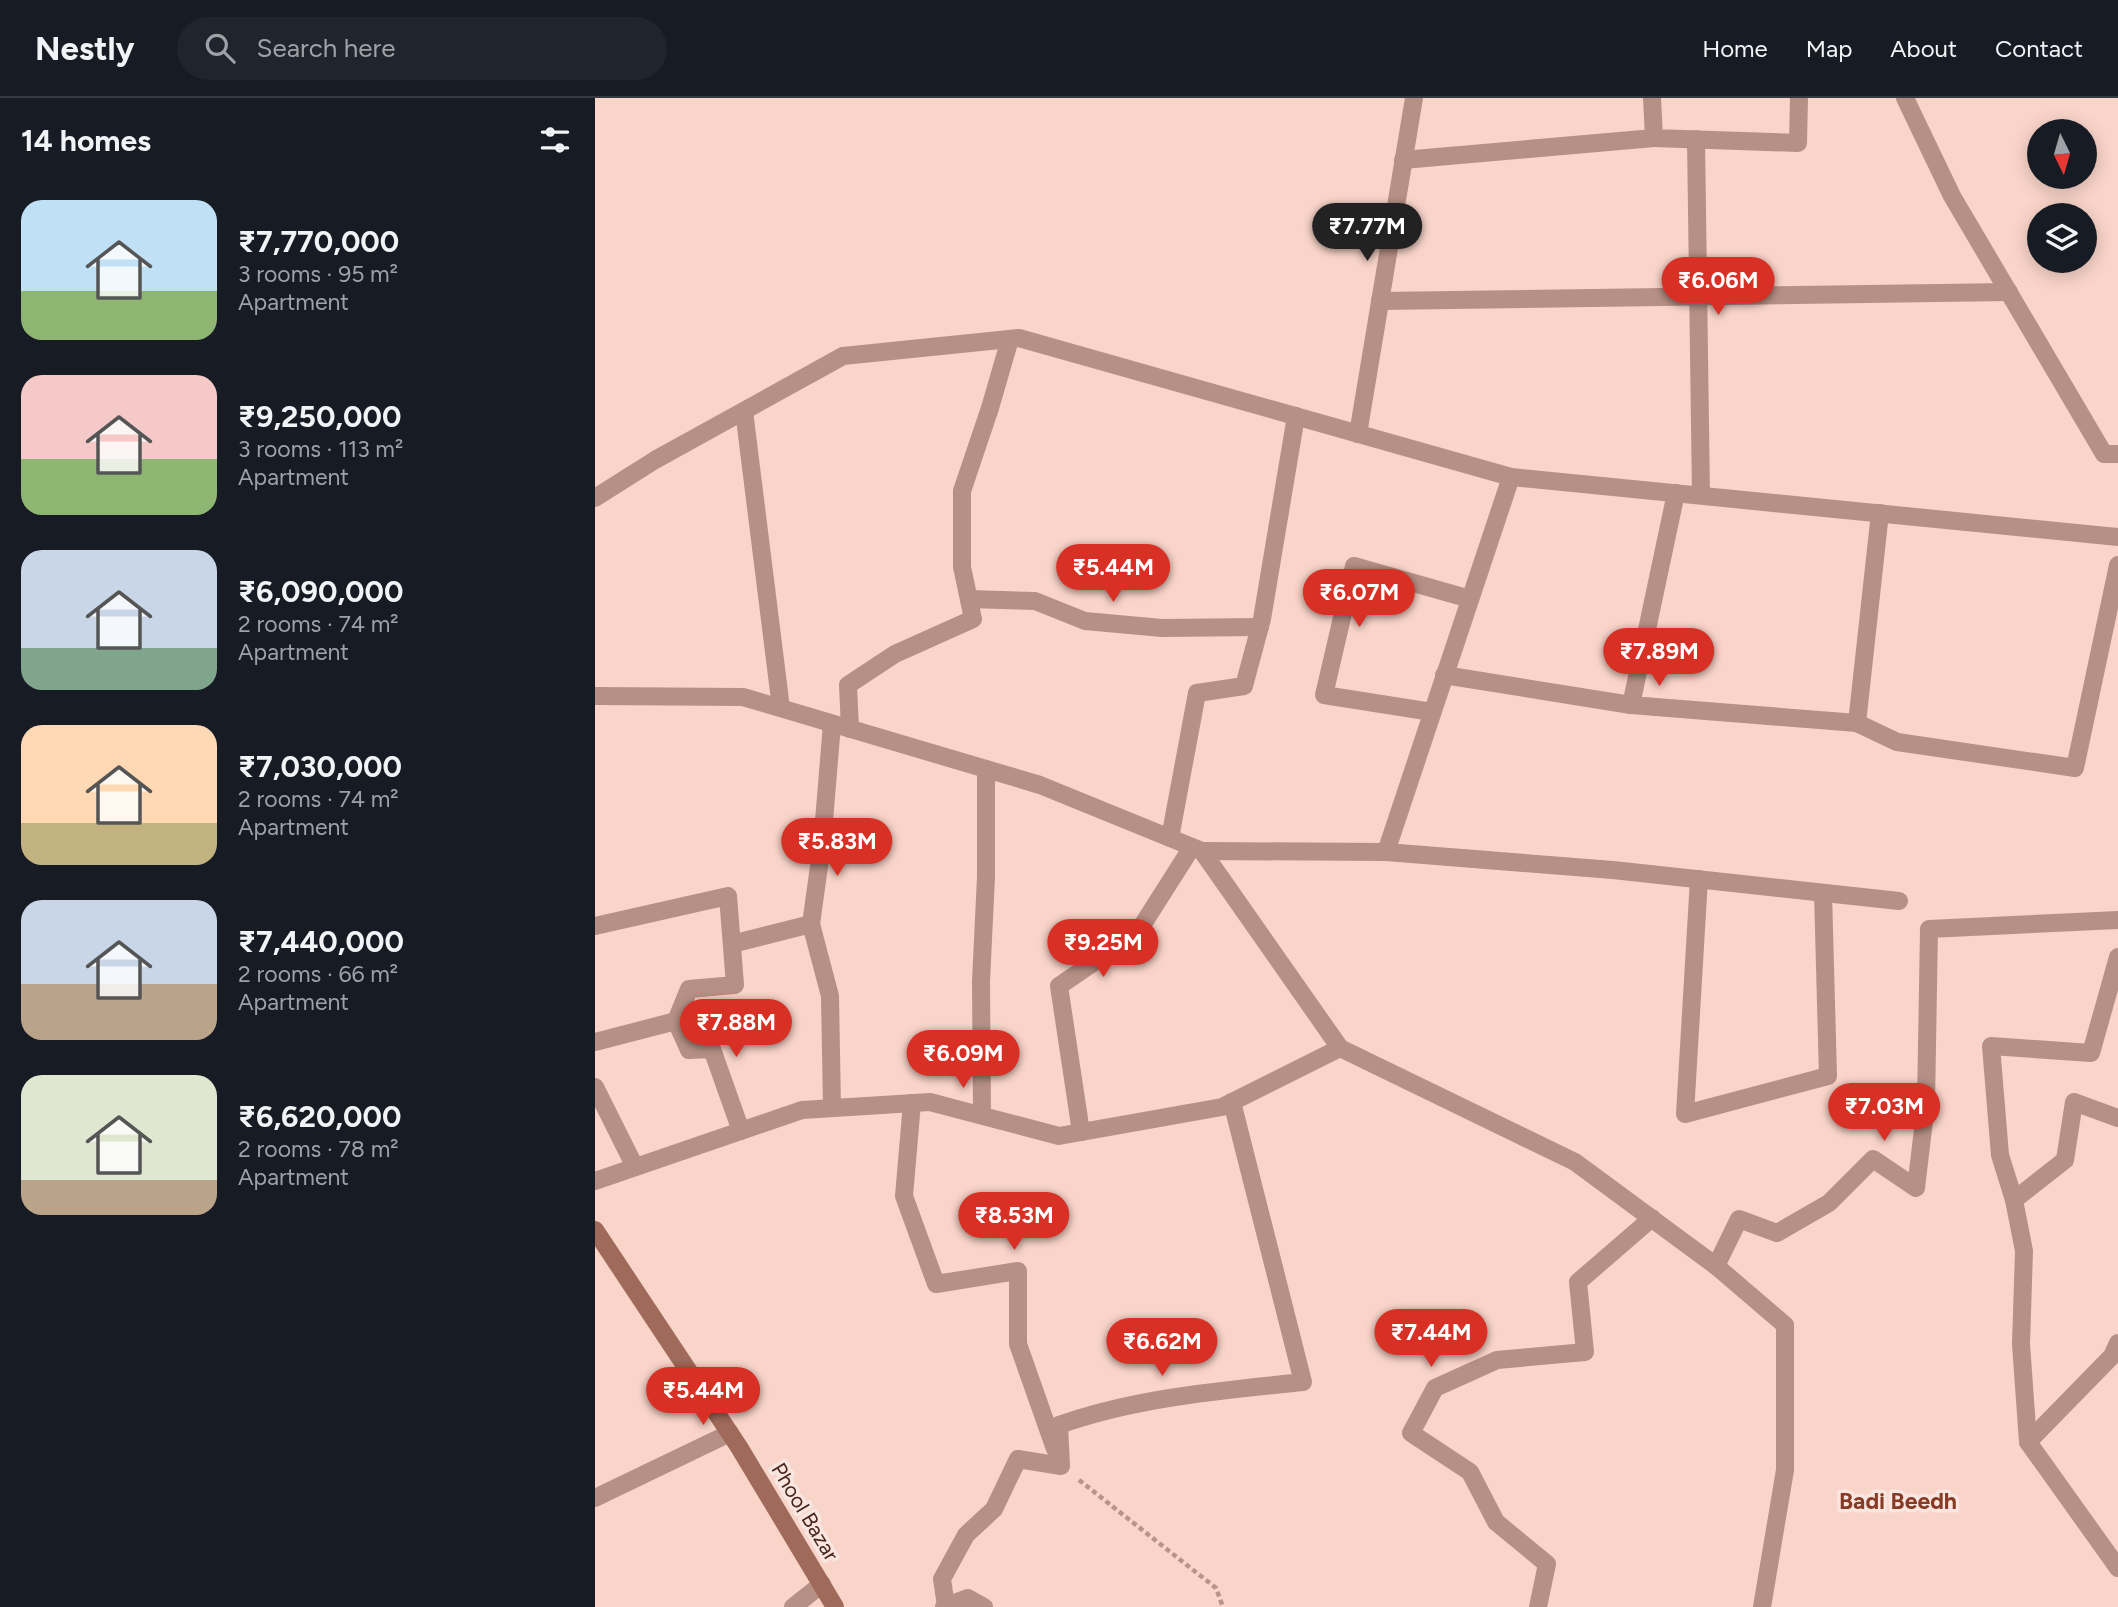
<!DOCTYPE html>
<html lang="en">
<head>
<meta charset="utf-8">
<style>
  :root { --surface:#171b24; --page:#20242c; --text:#f1f3f6; --muted:#9ea1a6; --line:#363941; --accent:#d93025 }
  body { margin:0; font-family:Figtree,sans-serif; background:var(--page); color:var(--text); height:100vh; display:flex; flex-direction:column; font-size:26px; white-space:nowrap }
  * { box-sizing:border-box; margin:0 }
  p { font-size:23px; color:var(--muted) }
  .icon { flex:none; width:38px; height:38px; fill:none; stroke:currentColor; stroke-width:2; stroke-linecap:round; stroke-linejoin:round }
  .map { position:relative; flex:1; overflow:hidden }
  .panel { display:flex; flex-direction:column; background:var(--surface); width:595px }
  .panel>* { flex:none }
  .needle { width:46px; rotate:175deg }
  .fabs { position:absolute; left:1432px; top:21px; display:grid; gap:14px }
  .fabs a { display:grid; place-items:center; width:70px; height:70px; border-radius:50%; background:var(--surface); box-shadow:0 4px 18px #0003; font-size:35px }
  .price { position:absolute; translate:-50% -60px; padding:0 16px; border-radius:24px; background:var(--accent); color:#fff; font-size:23px; line-height:46px; filter:drop-shadow(0 2px 4px #0008) }
  .price::after { content:''; position:absolute; left:50%; top:42px; width:21px; height:16px; margin-left:-10px; background:inherit; clip-path:polygon(0 0,100% 0,50% 100%) }
  .price.selected { background:#222; color:#fff }
  ul { padding:0; list-style:none }
  li { display:flex; align-items:center; gap:21px; height:175px; padding:0 21px }
  li span { display:grid; place-items:center; flex:none; width:196px; height:140px; border-radius:21px; color:#555 }
  li>.icon { margin-inline-start:auto }
  span .icon { width:84px; height:84px; fill:#fffc; stroke-width:1 }
  li b { font-size:30px }
  h2 { display:flex; justify-content:space-between; align-items:center; height:84px; padding:0 21px; font-size:30px }
  header { display:flex; align-items:center; gap:42px; box-sizing:border-box; height:98px; padding:0 35px; background:var(--surface); border-bottom:2px solid var(--line) }
  header strong { font-size:33px }
  nav { display:flex; gap:38px; margin-inline-start:auto; font-size:24px }
  .search { width:490px; height:63px; background:var(--page); display:flex; align-items:center; gap:18px; box-sizing:border-box; padding:0 24px; border-radius:38px; color:var(--muted); font-size:26px }
  main { display:flex; flex:1; min-height:0 }
  .map>svg:first-child { display:block }
</style>
</head>
<body>
<header>
<strong>Nestly</strong>
<div class="search"><svg class="icon" aria-label="search" viewBox="0 0 24 24"><circle cx="10" cy="10" r="6"/><path d="M15 15l6 6"/></svg>Search here</div>
<nav><a>Home</a><a>Map</a><a>About</a><a>Contact</a></nav>
</header>
<main>
<section class="panel">
<h2>14 homes<svg class="icon" aria-label="filters" viewBox="0 0 24 24"><path d="M4 7h16M4 17h16"/><circle cx="9" cy="7" r="2"/><circle cx="15" cy="17" r="2"/></svg></h2>
<ul>
<li><span style="background:linear-gradient(#bfe0f5 65%,#8fb573 0)"><svg class="icon" aria-label="home" viewBox="0 0 24 24"><path d="M3 11l9-7 9 7M6 9v11h12V9"/></svg></span><div><b>₹7,770,000</b><p>3 rooms · 95 m²</p><p>Apartment</p></div></li>
<li><span style="background:linear-gradient(#f6c9c9 60%,#8fb573 0)"><svg class="icon" aria-label="home" viewBox="0 0 24 24"><path d="M3 11l9-7 9 7M6 9v11h12V9"/></svg></span><div><b>₹9,250,000</b><p>3 rooms · 113 m²</p><p>Apartment</p></div></li>
<li><span style="background:linear-gradient(#c9d6e8 70%,#7fa58c 0)"><svg class="icon" aria-label="home" viewBox="0 0 24 24"><path d="M3 11l9-7 9 7M6 9v11h12V9"/></svg></span><div><b>₹6,090,000</b><p>2 rooms · 74 m²</p><p>Apartment</p></div></li>
<li><span style="background:linear-gradient(#ffd9b3 70%,#c2b280 0)"><svg class="icon" aria-label="home" viewBox="0 0 24 24"><path d="M3 11l9-7 9 7M6 9v11h12V9"/></svg></span><div><b>₹7,030,000</b><p>2 rooms · 74 m²</p><p>Apartment</p></div></li>
<li><span style="background:linear-gradient(#c9d6e8 60%,#b9a48a 0)"><svg class="icon" aria-label="home" viewBox="0 0 24 24"><path d="M3 11l9-7 9 7M6 9v11h12V9"/></svg></span><div><b>₹7,440,000</b><p>2 rooms · 66 m²</p><p>Apartment</p></div></li>
<li><span style="background:linear-gradient(#dfe7d0 75%,#b9a48a 0)"><svg class="icon" aria-label="home" viewBox="0 0 24 24"><path d="M3 11l9-7 9 7M6 9v11h12V9"/></svg></span><div><b>₹6,620,000</b><p>2 rooms · 78 m²</p><p>Apartment</p></div></li>
</ul>
</section>
<div class="map">
<svg width="1523" height="1509" viewBox="0 0 1523 1509">
  <rect width="100%" height="100%" fill="#f9d4c9"/>
  <g fill="none" stroke-linecap="round" stroke-linejoin="round">
    <!-- path -->
    <polyline stroke="#b79388" stroke-width="4.5" stroke-dasharray="5 3.5" stroke-linecap="butt" points="484,1382 621,1490 628,1509"/>
    <!-- street -->
    <g stroke="#b69085" stroke-width="18">
      <polyline points="1057,0 1059,40 1203,45 1204,0"/>
      <polyline points="1310,0 1357,98 1509,356 1523,356"/>
      <polyline points="1101,41 1106,397"/>
      <polyline points="808,62 1059,40"/>
      <polyline points="785,203 1414,194"/>
      <polyline points="149,313 186,610"/>
      <polyline points="763,336 819,0"/>
      <polyline points="1081,395 1036,607 1262,625"/>
      <polyline points="0,400 60,362 248,258 424,240 916,379 1523,439"/>
      <polyline points="1285,415 1262,625 1302,644 1480,670 1523,467"/>
      <polyline points="374,501 440,503 490,523 567,530 665,529"/>
      <polyline points="849,577 1036,607"/>
      <polyline points="0,598 148,599 445,687 607,753 745,950 980,1064 1121,1168 1190,1227 1190,1372 1167,1509"/>
      <polyline points="837,614 729,597 759,468 875,501"/>
      <polyline points="255,631 253,587 300,556 378,521 367,469 367,393 395,310 415,241"/>
      <polyline points="575,740 602,595 649,588 667,521 701,318"/>
      <polyline points="607,753 791,754 1018,772 1304,803"/>
      <polyline points="791,754 916,379"/>
      <polyline points="1104,781 1090,1016 1233,978 1228,795"/>
      <polyline points="216,826 235,898 237,1010"/>
      <polyline points="0,828 133,798 140,887 94,891 81,923 0,944"/>
      <polyline points="137,846 216,826 227,747 237,626"/>
      <polyline points="81,923 94,952 117,951 146,1033"/>
      <polyline points="0,989 40,1069"/>
      <polyline points="317,1005 309,1098 341,1186 423,1173 423,1246 460,1351"/>
      <polyline points="387,1017 386,883 391,779 391,671"/>
      <polyline points="486,1034 464,888 543,834 597,749"/>
      <polyline points="0,1083 207,1012 335,1004 464,1038 627,1009 745,950"/>
      <polyline points="1419,1102 1405,1057 1396,948 1496,955 1523,859"/>
      <polyline points="1121,1168 1144,1121 1182,1135 1234,1105 1278,1061 1321,1090 1331,1006 1334,831 1523,822"/>
      <polyline points="1523,1245 1517,1258 1433,1344 1523,1470"/>
      <polyline points="1433,1344 1426,1246 1429,1153 1419,1102 1470,1062 1479,1004 1523,1020"/>
      <polyline points="0,1400 135,1335"/>
      <path d="M351,1508L347,1481L371,1437L399,1411L423,1361L466,1368L464,1327C543,1299 625,1293 708,1284L637,1004"/>
      <polyline points="198,1509 227,1486"/>
      <polyline points="349,1509 373,1500 389,1509"/>
      <polyline points="943,1509 952,1466 901,1424 875,1374 816,1335 840,1290 902,1262 990,1254 983,1184 1057,1120"/>
    </g>
    <!-- secondary -->
    <polyline stroke="#a06a5a" stroke-width="18" points="0,1132 144,1349 240,1509"/>
  </g>
  <g text-anchor="middle" stroke-width="7" stroke-linejoin="round" paint-order="stroke">
    <!-- street labels -->
    <g font-size="21" fill="#48261c" stroke="#f9e6e1">
      <text transform="translate(210 1414) rotate(59)" y="7">Phool Bazar</text>
    </g>
    <!-- neighbourhood labels -->
    <g font-size="23" font-weight="bold" fill="#873b25" stroke="#f9e6e1">
      <text x="1303" y="1411">Badi Beedh</text>
    </g>
  </g>
</svg>
<div class="fabs">
<a><svg class="needle" viewBox="-14 -14 28 28"><path d="M0-13l5 13h-10z" fill="#e53935"/><path d="M0 13l5-13h-10z" fill="#9ea1a6"/></svg></a>
<a><svg class="icon" aria-label="layers" viewBox="0 0 24 24"><path d="M12 4l9 5-9 5-9-5zM3 14l9 5 9-5"/></svg></a>
</div>
<b class="price selected" style="left:772px;top:165px">₹7.77M</b>
<b class="price" style="left:1123px;top:219px">₹6.06M</b>
<b class="price" style="left:518px;top:506px">₹5.44M</b>
<b class="price" style="left:764px;top:531px">₹6.07M</b>
<b class="price" style="left:1064px;top:590px">₹7.89M</b>
<b class="price" style="left:242px;top:780px">₹5.83M</b>
<b class="price" style="left:508px;top:881px">₹9.25M</b>
<b class="price" style="left:141px;top:961px">₹7.88M</b>
<b class="price" style="left:368px;top:992px">₹6.09M</b>
<b class="price" style="left:1289px;top:1045px">₹7.03M</b>
<b class="price" style="left:419px;top:1154px">₹8.53M</b>
<b class="price" style="left:836px;top:1271px">₹7.44M</b>
<b class="price" style="left:567px;top:1280px">₹6.62M</b>
<b class="price" style="left:108px;top:1329px">₹5.44M</b>
</div>
</main>
</body>
</html>
